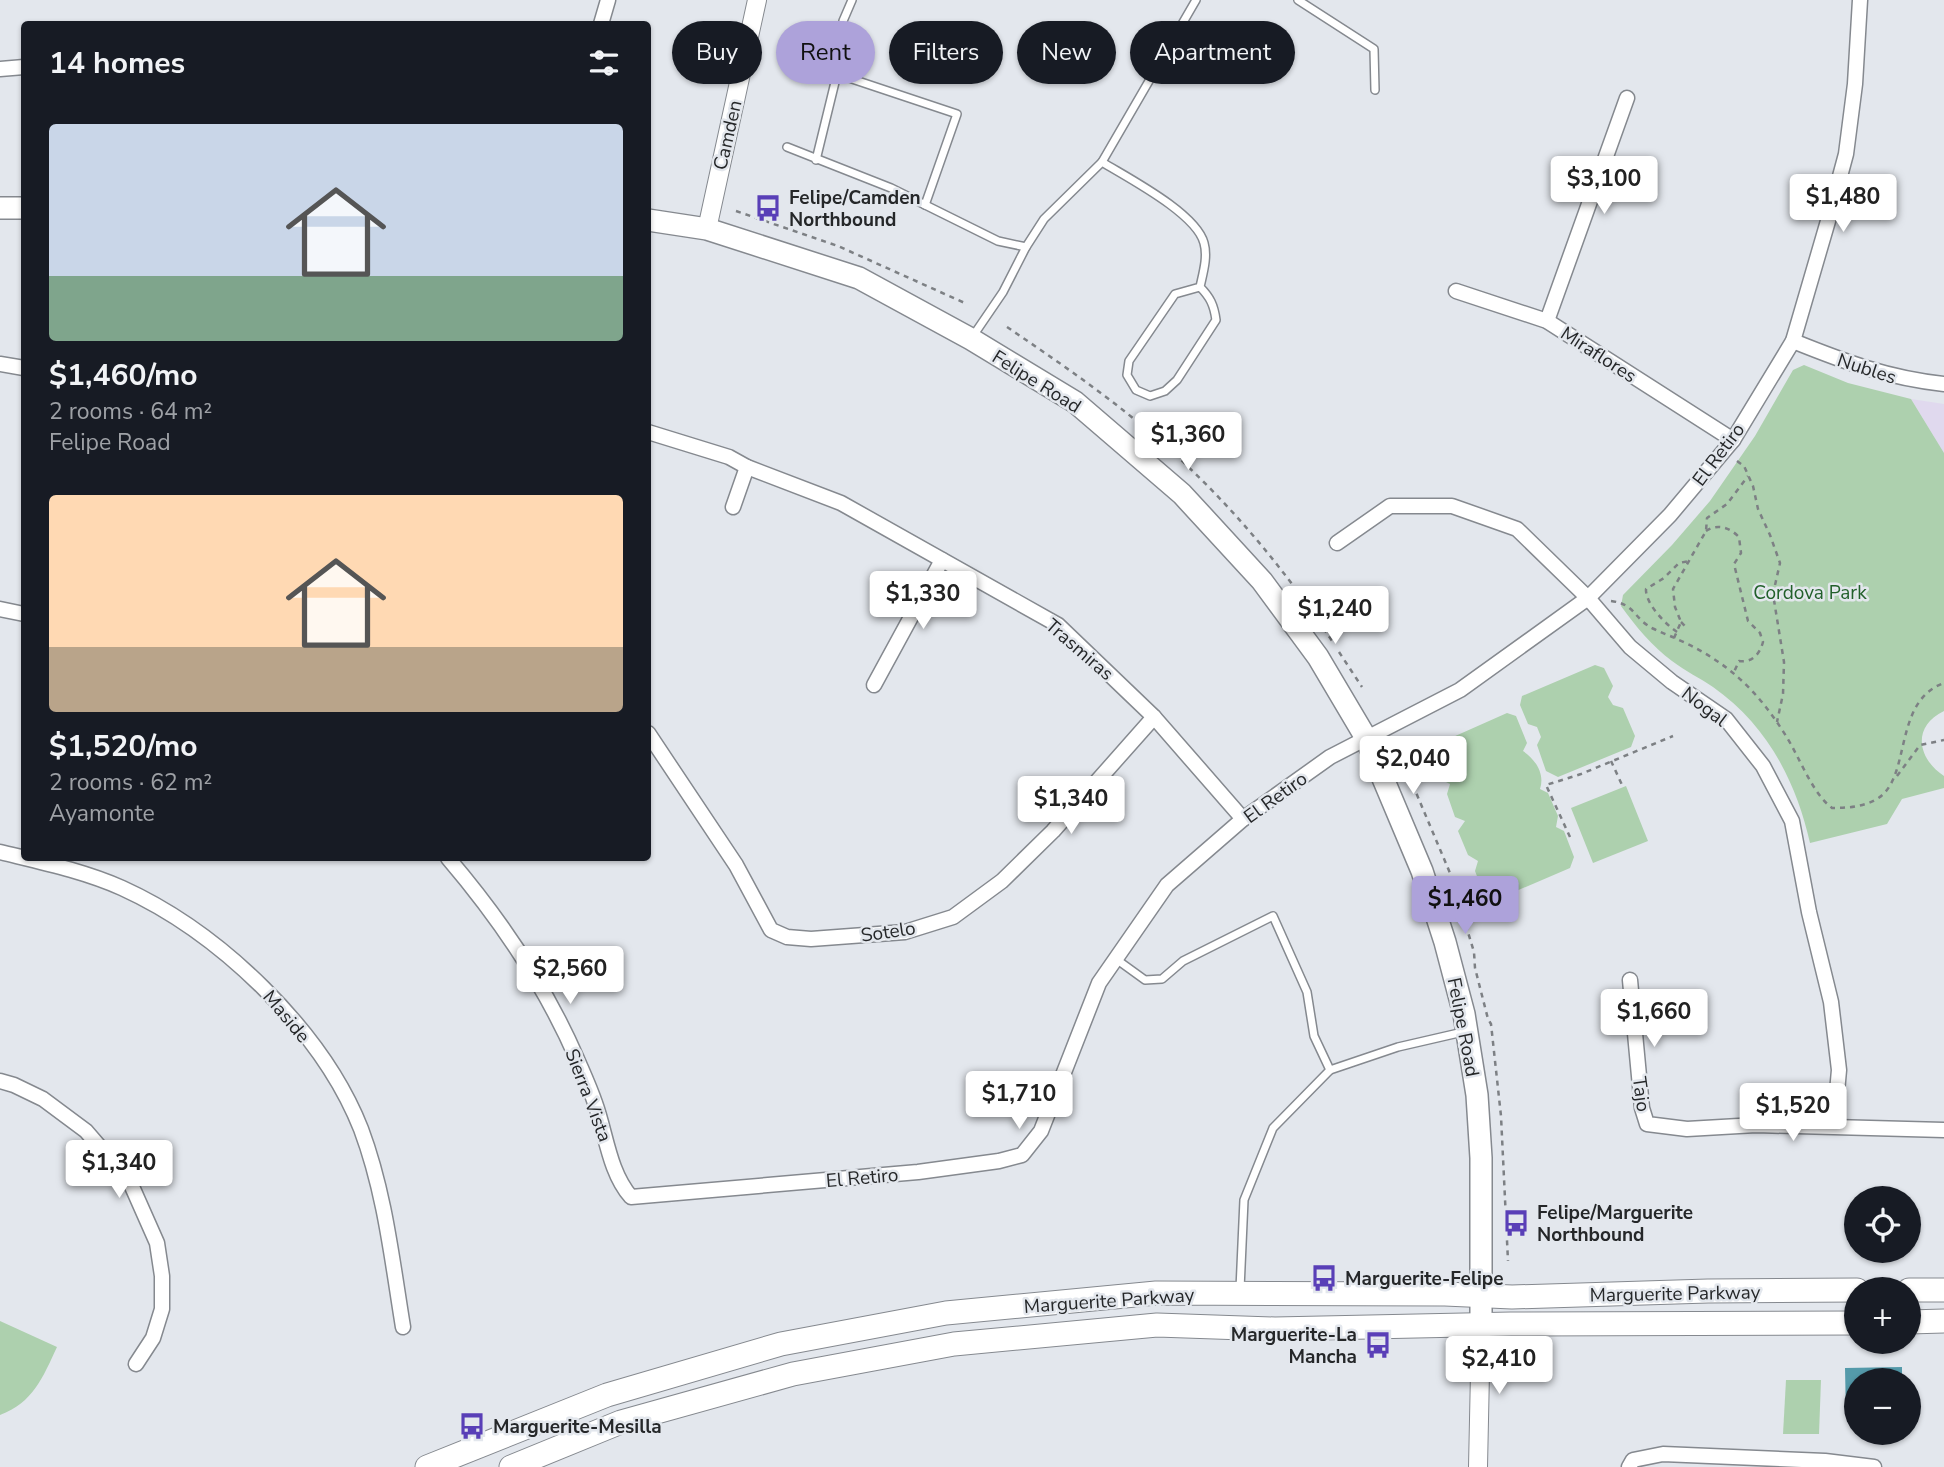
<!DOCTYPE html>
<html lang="en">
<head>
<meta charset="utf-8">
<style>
  :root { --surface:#171b24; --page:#242831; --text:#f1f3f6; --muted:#9ea1a6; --accent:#ada2da }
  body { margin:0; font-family:"Nunito Sans",sans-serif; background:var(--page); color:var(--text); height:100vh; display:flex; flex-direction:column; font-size:26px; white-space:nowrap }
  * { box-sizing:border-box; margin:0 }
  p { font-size:23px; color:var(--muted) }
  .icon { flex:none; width:38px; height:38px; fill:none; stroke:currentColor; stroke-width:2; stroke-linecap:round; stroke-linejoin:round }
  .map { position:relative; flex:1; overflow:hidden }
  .sheet { position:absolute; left:21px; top:21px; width:630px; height:840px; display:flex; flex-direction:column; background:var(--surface); border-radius:7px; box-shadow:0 2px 5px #0004 }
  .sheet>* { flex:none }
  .banner { position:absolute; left:672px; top:21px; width:665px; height:63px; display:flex; gap:14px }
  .buttons { position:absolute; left:1844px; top:1186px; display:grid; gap:14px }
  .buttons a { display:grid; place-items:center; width:77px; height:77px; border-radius:50%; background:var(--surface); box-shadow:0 2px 5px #0004; font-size:35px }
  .price { position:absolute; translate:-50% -60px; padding:0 16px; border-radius:7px; background:#fff; color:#222; font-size:23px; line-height:46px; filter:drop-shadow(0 2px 4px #0008) }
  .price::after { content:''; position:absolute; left:50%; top:42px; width:21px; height:16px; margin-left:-10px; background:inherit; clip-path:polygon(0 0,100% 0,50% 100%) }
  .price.selected { background:var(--accent); color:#111 }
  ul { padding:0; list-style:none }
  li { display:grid; align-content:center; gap:14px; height:371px; padding:0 28px }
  li span { display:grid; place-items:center; height:217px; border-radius:7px; color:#555 }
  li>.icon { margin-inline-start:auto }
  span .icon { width:126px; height:126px; fill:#fffc; stroke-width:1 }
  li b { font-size:30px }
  h2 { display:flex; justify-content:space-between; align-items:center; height:84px; padding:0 28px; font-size:30px }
  .tag { padding:0 24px; border-radius:32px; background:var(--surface); box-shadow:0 2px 5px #0004; font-size:24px; line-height:63px }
  .tag.selected { background:var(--accent); color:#111 }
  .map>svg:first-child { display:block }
</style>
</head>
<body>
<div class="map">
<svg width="1944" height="1467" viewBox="0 0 1944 1467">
  <rect width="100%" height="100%" fill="#e3e7ed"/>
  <!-- education -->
  <polygon fill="#e0d9ee" points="1911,399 1944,404 1944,453"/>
  <!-- green -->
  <g fill="#add0ae">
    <path d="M1804,365L1848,383L1911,399L1944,453V711C1911,727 1918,759 1944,776V788L1902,799L1887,824L1810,843C1796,781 1767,725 1713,687C1700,678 1685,671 1672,661C1652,646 1636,627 1621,606L1623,595L1672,545L1710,501L1755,436L1793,370Z"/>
    <polygon points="1595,665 1604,668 1613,686 1608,697 1613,705 1623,708 1635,736 1631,747 1558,777 1546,771 1537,745 1541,737 1537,727 1528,724 1520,705 1522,696"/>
    <path d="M1507,713L1516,716L1527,743L1523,751C1536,760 1545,774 1540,789L1548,793L1558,816L1556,827L1564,831L1574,857L1570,868L1495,900L1485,897L1475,871L1478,861L1468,855L1458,831L1465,821L1455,817L1447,794L1450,784L1440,779L1431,755L1435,745Z"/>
    <polygon points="1626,786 1648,841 1593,863 1571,808"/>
    <path d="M0,1321L57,1347C43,1377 33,1403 0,1415Z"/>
    <polygon points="1786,1380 1821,1380 1819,1434 1783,1434"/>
  </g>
  <!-- water -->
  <polygon fill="#549aaa" points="1902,1367 1902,1381 1857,1381 1857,1416 1846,1416 1845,1368"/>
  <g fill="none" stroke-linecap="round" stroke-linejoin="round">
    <defs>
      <g id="service">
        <polyline points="1298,0 1374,49 1375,90"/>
        <polyline points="837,74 845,34 843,21 852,0"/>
        <path d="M787,147L891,188L998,241L1026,247L1044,219L1102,162C1128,178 1196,213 1204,243C1208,257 1203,273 1200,287L1175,294L1129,361L1127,375L1136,390L1150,396L1165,391L1177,380L1216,320C1214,305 1210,297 1200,287"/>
        <polyline points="816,160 837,74 957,114 925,205"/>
        <polyline points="1102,162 1196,0"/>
        <polyline points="973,336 1003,292 1026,247"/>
        <polyline points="1116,959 1145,980 1162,979 1183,961 1273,916 1307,992 1314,1036 1330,1070"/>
        <polyline points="1240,1289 1244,1200 1273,1128 1330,1070 1398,1047 1463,1032"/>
      </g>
      <g id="minor">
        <polyline points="601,24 608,0"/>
        <polyline points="0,69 24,67"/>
        <polyline points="1456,291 1547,321 1733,440"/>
        <polyline points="1547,321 1627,98"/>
        <path d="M1793,341C1845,362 1888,378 1944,384"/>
        <polyline points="0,364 24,368"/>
        <polyline points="648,432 729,457 747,467 841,503 1058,625 1154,717 1243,819"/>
        <polyline points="733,507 747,467"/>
        <polyline points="1337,543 1390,506 1452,506 1517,529 1588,598 1630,647 1672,682 1726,719 1763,766 1792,821 1809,912 1831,1002 1839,1070 1834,1125"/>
        <polyline points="0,609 24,614"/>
        <polyline points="874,685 942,560"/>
        <polyline points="648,733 736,865 771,930 787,937 811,939 905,932 953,917 1002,881 1053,831 1154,717"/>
        <path d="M0,852C41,862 84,871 122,888C219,932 322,1030 361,1129C385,1193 392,1260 403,1327"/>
        <path d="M448,858C500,919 545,985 577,1059C583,1073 590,1088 595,1103C606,1133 609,1172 631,1197L918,1172L999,1161L1022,1155L1041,1131L1099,983L1167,885L1243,819L1330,757L1460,690L1588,598L1670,515L1733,440L1793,341L1828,221L1846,154L1855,84L1860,0"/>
        <polyline points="1630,980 1642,1108 1647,1124 1687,1129 1756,1125 1944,1130"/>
        <polyline points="0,1081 14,1085 43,1099 86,1131 130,1182 157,1243 162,1276 162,1309 153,1338 136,1364"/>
        <polyline points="1629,1467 1633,1460 1663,1454 1825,1461 1874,1467"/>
      </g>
      <g id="tertiary">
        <polyline points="707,229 757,0"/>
        <polyline points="1478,1467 1481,1325"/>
      </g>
      <g id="secondary">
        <polyline points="0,208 24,208"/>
        <polyline points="648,220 707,229 859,278 971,339 1075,402 1182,494 1262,581 1318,657 1366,738 1422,871 1445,942 1464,1014 1477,1095 1481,1158 1481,1325"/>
      </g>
      <g id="primary">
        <polyline points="1909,1290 1944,1290"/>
        <polyline points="1909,1322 1944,1321"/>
        <polyline points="427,1467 607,1395 781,1344 946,1313 1156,1293 1445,1294 1512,1297 1708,1291 1857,1290"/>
        <polyline points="511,1467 621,1422 793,1374 954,1344 1157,1325 1275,1329 1511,1324 1857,1323"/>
      </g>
    </defs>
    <!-- service casing -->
    <use href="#service" stroke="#85898f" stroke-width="10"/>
    <!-- minor casing -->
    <use href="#minor" stroke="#85898f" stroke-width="17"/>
    <!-- tertiary casing -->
    <use href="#tertiary" stroke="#85898f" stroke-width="20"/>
    <!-- secondary casing -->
    <use href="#secondary" stroke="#85898f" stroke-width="24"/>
    <!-- primary casing -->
    <use href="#primary" stroke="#85898f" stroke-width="25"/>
    <!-- path -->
    <g stroke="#7d8084" stroke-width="2.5" stroke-dasharray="5 5" stroke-linecap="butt">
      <polyline points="736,211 838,246 967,304"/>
      <path d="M1007,327C1054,359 1101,391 1145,428C1218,489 1282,564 1334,644"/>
      <polyline points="1737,461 1744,466 1753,486 1758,509 1770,535 1780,563 1773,594 1784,662 1783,694 1777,722"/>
      <path d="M1706,531C1718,523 1730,528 1739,537L1741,553L1734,564L1748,621L1760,633L1763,642C1760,653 1753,663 1739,661L1734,672"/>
      <path d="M1611,601C1636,604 1633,619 1654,629C1662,633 1671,636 1679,640C1728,662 1758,691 1786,736C1800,758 1812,793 1832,808C1846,808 1862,807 1875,800C1913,781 1891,702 1944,683"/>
      <polyline points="1681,622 1687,628"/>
      <path d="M1677,632C1665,624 1645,603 1646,589L1664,578L1679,563L1689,561"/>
      <polyline points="1674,638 1681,622 1675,607 1673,589 1706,531 1707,518 1727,504 1748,476"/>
      <polyline points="1339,652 1362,687"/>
      <polyline points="1401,757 1450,873 1474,952 1475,968 1488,1019 1491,1024 1501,1116 1508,1261"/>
      <polyline points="1611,761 1623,787"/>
      <polyline points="1897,776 1920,745 1944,740"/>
      <polyline points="1570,837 1546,785 1581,774 1673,736"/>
    </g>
    <!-- service -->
    <use href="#service" stroke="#fff" stroke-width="7"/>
    <!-- minor -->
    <use href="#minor" stroke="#fff" stroke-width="14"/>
    <!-- tertiary -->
    <use href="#tertiary" stroke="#fff" stroke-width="18"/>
    <!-- secondary -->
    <use href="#secondary" stroke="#fff" stroke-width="21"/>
    <!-- primary -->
    <use href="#primary" stroke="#fff" stroke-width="23"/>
  </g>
  <!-- icons -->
  <defs>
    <symbol id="bus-bare" viewBox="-9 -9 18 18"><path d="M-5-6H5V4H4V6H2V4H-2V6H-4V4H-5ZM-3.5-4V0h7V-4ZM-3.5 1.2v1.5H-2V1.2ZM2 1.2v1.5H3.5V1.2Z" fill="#593fb7" stroke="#e3e7ed" stroke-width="2.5" paint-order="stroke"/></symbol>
  </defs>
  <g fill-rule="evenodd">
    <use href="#bus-bare" x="749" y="189" width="38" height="38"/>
    <use href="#bus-bare" x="1497" y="1204" width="38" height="38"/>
    <use href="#bus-bare" x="1305" y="1259" width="38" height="38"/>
    <use href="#bus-bare" x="1359" y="1326" width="38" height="38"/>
    <use href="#bus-bare" x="453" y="1407" width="38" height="38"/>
  </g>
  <g text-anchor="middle" stroke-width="5" stroke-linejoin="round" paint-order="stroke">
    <!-- street labels -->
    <g font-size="19" fill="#252729" stroke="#e3e7ed">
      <text transform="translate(727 135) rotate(-77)" y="7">Camden</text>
      <text transform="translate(1599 354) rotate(33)" y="7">Miraflores</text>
      <text transform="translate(1867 368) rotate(18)" y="7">Nubles</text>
      <text transform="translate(1037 381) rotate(32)" y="7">Felipe Road</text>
      <text transform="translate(1718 454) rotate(-53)" y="7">El Retiro</text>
      <text transform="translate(1080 649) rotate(41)" y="7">Trasmiras</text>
      <text transform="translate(1705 706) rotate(37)" y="7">Nogal</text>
      <text transform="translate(1275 797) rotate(-36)" y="7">El Retiro</text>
      <text transform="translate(888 931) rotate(-8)" y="7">Sotelo</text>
      <text transform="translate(287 1016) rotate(50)" y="7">Maside</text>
      <text transform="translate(1464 1027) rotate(79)" y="7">Felipe Road</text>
      <text transform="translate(1642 1094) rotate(82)" y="7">Tajo</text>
      <text transform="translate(589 1095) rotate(69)" y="7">Sierra Vista</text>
      <text transform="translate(862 1177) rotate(-5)" y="7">El Retiro</text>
      <text transform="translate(1675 1293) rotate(-1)" y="7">Marguerite Parkway</text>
      <text transform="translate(1109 1300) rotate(-4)" y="7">Marguerite Parkway</text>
    </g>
    <!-- poi labels -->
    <g font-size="19" font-weight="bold" fill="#252729" stroke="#e3e7ed" text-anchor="start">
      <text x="789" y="204">Felipe/Camden<tspan x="789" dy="22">Northbound</tspan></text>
      <text x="1537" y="1219">Felipe/Marguerite<tspan x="1537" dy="22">Northbound</tspan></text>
      <text x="1345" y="1285">Marguerite-Felipe</text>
      <text x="1357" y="1341" text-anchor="end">Marguerite-La<tspan x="1357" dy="22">Mancha</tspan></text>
      <text x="493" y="1433">Marguerite-Mesilla</text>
    </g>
    <!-- park labels -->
    <g font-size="19" fill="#22602b" stroke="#e3e7ed">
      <text x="1810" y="599">Cordova Park</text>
    </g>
  </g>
</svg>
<div class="buttons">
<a><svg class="icon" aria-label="locate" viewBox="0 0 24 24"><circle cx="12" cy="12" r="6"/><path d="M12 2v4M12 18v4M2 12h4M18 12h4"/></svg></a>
<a>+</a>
<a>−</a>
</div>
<b class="price" style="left:1604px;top:216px">$3,100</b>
<b class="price" style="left:1843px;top:234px">$1,480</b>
<b class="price" style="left:1188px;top:472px">$1,360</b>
<b class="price" style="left:923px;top:631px">$1,330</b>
<b class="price" style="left:1335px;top:646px">$1,240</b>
<b class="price" style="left:1413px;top:796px">$2,040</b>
<b class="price" style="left:1071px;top:836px">$1,340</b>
<b class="price selected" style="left:1465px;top:936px">$1,460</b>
<b class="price" style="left:570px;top:1006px">$2,560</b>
<b class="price" style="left:1654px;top:1049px">$1,660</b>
<b class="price" style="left:1019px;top:1131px">$1,710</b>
<b class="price" style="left:1793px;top:1143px">$1,520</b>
<b class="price" style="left:119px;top:1200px">$1,340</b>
<b class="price" style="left:1499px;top:1396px">$2,410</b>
<div class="banner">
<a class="tag">Buy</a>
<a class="tag selected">Rent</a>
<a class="tag">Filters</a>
<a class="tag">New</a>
<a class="tag">Apartment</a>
</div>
<section class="sheet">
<h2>14 homes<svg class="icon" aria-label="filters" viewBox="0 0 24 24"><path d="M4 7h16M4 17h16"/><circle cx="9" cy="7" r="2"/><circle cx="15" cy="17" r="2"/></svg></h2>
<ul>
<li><span style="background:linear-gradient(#c9d6e8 70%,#7fa58c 0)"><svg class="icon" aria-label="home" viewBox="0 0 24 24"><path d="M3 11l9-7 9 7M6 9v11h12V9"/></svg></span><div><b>$1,460/mo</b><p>2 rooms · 64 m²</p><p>Felipe Road</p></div></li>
<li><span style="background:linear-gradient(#ffd9b3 70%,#b9a48a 0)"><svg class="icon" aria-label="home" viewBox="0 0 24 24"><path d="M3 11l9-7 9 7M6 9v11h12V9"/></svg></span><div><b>$1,520/mo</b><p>2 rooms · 62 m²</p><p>Ayamonte</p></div></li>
</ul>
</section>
</div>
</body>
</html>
